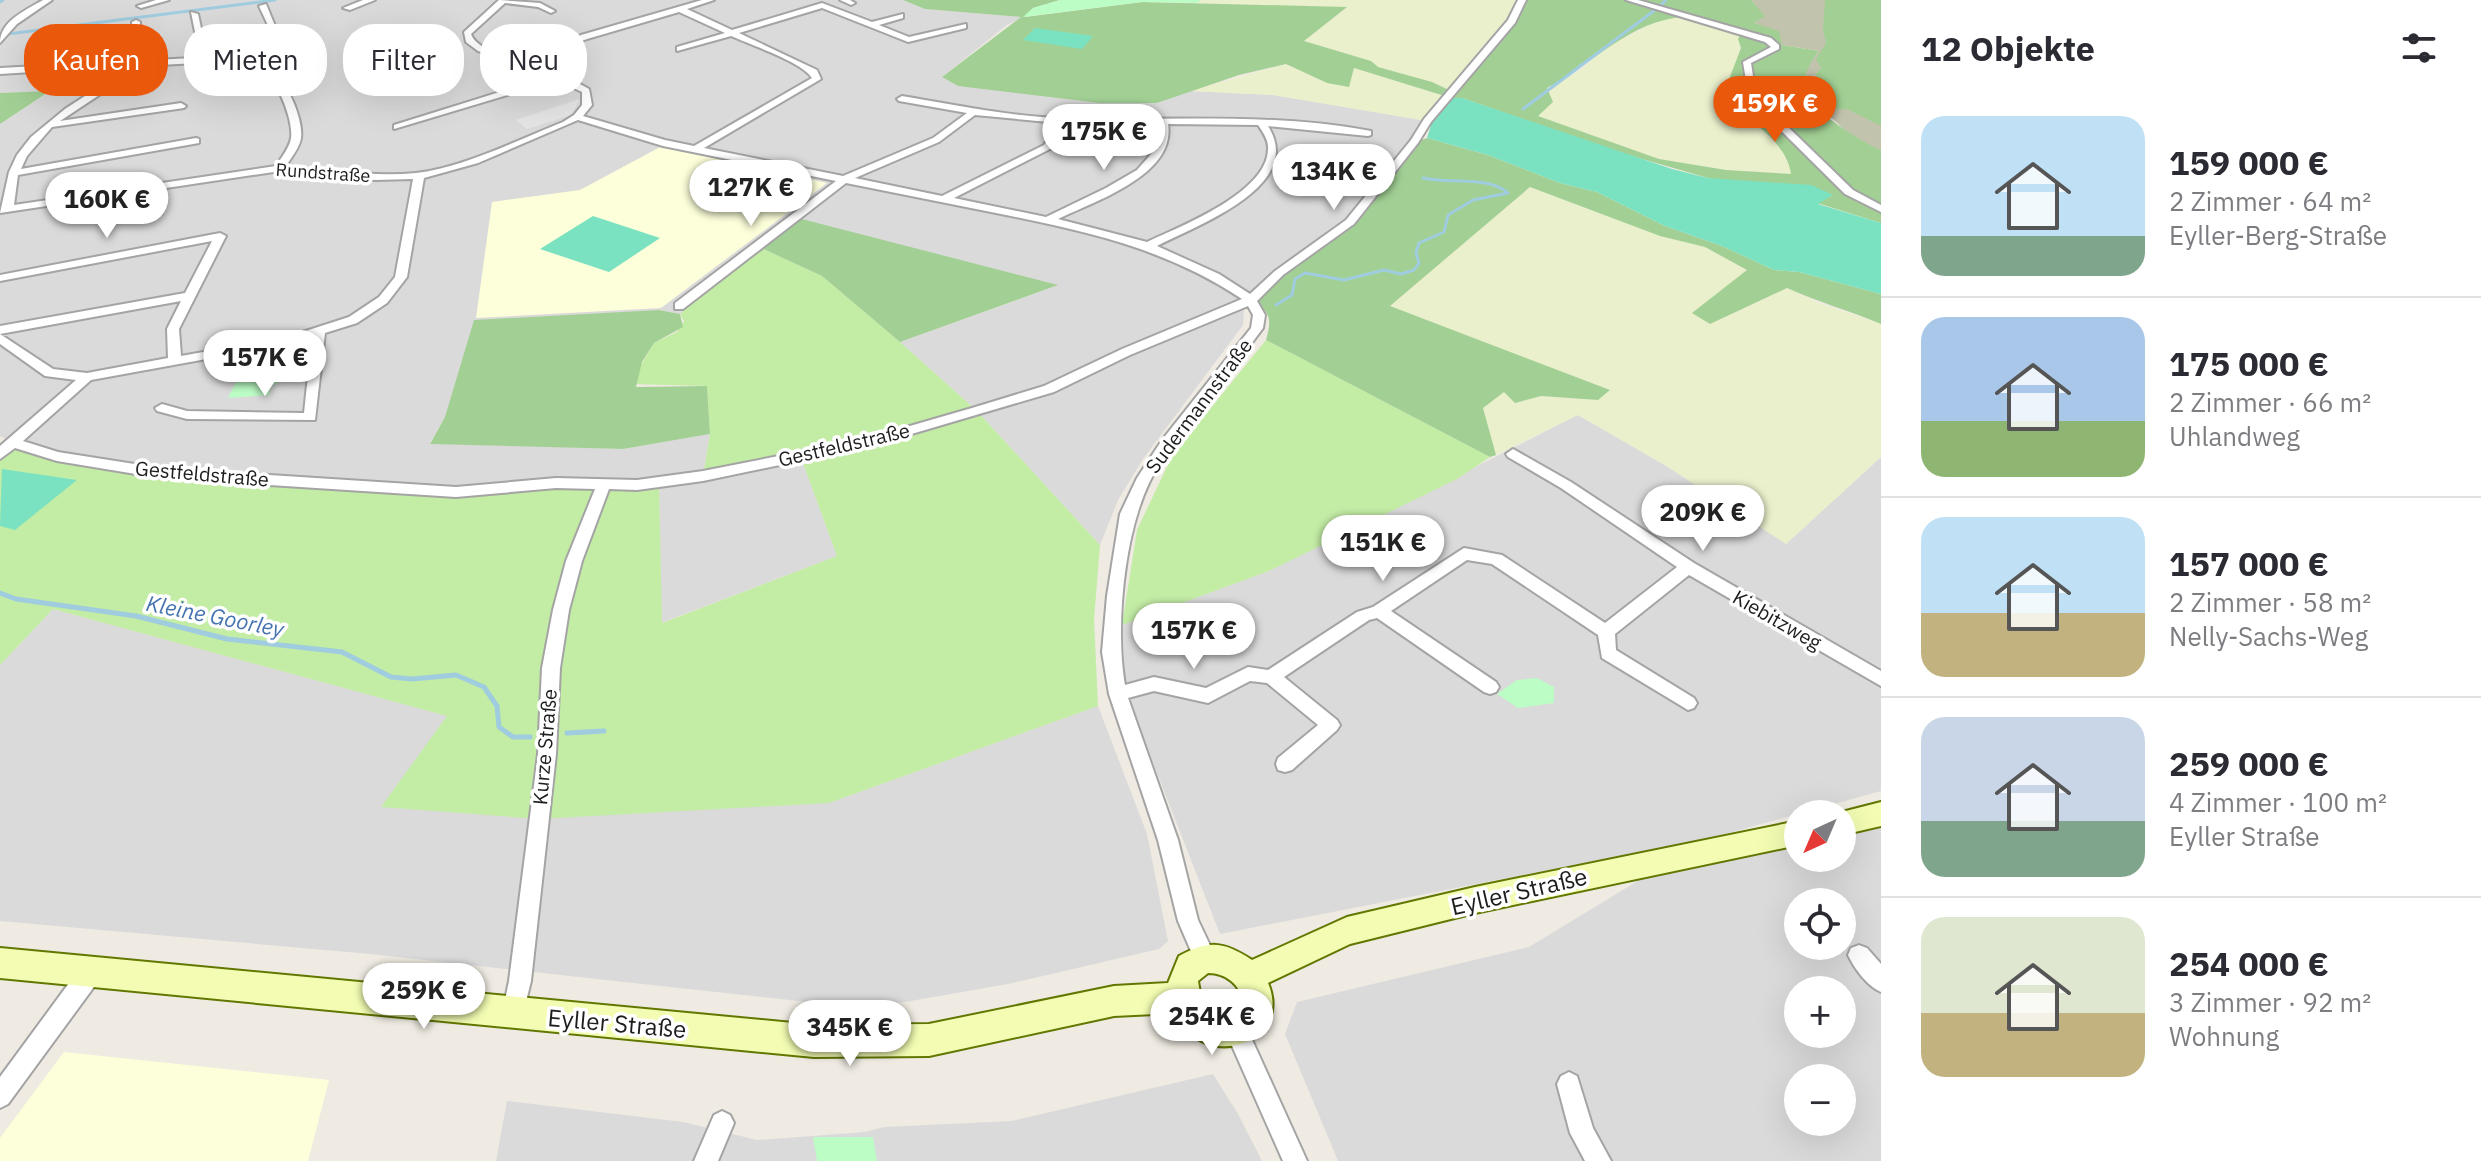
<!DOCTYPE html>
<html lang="de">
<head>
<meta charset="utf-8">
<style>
  :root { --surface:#fff; --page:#f2f2f3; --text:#2b2b33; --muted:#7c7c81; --line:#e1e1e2; --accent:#ea580c }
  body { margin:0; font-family:"IBM Plex Sans",sans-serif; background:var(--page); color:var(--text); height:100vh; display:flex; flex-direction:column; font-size:30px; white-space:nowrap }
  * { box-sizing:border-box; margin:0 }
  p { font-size:26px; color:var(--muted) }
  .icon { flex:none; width:44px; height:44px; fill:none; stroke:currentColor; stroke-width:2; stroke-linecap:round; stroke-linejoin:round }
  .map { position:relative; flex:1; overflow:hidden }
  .drawer { display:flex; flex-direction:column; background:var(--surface); width:600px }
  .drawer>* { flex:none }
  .banner { position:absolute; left:24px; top:24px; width:760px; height:72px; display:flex; gap:16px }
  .needle { width:52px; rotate:224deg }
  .buttons { position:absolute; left:1784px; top:800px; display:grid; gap:16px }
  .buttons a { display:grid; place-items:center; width:72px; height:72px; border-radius:50%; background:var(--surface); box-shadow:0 8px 32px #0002; font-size:40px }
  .price { position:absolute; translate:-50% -68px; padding:0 18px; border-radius:28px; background:#fff; color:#222; font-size:26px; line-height:52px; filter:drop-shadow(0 2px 4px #0008) }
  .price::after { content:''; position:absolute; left:50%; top:48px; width:24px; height:18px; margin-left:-12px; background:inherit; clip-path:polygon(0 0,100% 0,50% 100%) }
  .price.on { background:var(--accent); color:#fff }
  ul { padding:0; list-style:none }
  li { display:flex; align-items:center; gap:24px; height:200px; padding:0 40px }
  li+li { border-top:2px solid var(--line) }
  li span { display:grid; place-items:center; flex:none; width:224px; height:160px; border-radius:24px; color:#555 }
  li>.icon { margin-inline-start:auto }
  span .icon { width:96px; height:96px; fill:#fffc; stroke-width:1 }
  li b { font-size:34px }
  h2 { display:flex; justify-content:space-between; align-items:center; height:96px; padding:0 40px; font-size:34px }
  .chip { padding:0 28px; border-radius:32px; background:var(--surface); box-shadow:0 8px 32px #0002; font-size:28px; line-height:72px }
  .chip.on { background:var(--accent); color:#fff }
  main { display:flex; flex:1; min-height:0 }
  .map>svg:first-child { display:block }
</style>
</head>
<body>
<main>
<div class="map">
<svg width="1881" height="1161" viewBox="0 0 1881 1161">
  <rect width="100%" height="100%" fill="#efebe2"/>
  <!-- residential -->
  <g fill="#dbdada" fill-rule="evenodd">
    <polygon points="0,0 903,0 925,9 1023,17 1007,25 942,77 958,86 1157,103 1190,91 1273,95 1427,121 1350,222 1244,309 1243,325 1143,459 1118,500 1100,545 977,411 900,342 1056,286 757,246 680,314 659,310 445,417 430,443 623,449 710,434 703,476 800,455 837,556 661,623 659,484 456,492 160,473 12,443 0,436 0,210 8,209 24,152 61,113 21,149 11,168 5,200 0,203 0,124 49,92 0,93"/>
    <polygon points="1578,415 1668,467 1786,544 1881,457 1881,791 1707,839 1220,934 1126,694 1122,625 1269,571"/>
    <polygon points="53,609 448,716 382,807 829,803 1098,706 1147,834 1168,941 1159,949 1008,984 905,1002 834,1005 370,954 0,921 0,665"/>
    <path d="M1881,805V1161H1338L1285,1034L1297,1002L1529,947L1682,854L1798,826V858H1842V815ZM1798,902H1842V946H1798ZM1798,990H1842V1034H1798ZM1798,1078H1842V1122H1798Z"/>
    <polygon points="1213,1074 1238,1114 1262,1161 496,1161 507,1101 683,1122 757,1140 865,1132 884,1127 1012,1121"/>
  </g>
  <!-- education -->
  <g fill="#fdffda">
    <polygon points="662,146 827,183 661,308 476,318 492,202 580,190"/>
    <polygon points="64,1052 329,1080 308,1161 0,1161 0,1138"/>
  </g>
  <!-- construction -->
  <polygon fill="#c2c3ad" points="1751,0 1881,0 1881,150 1855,140 1833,119 1806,104 1803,91 1808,65 1819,51 1782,45 1773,31 1754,23 1764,16"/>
  <!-- farmland -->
  <g fill="#eaefcc">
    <polygon points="1201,0 1522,0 1453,92 1432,82 1377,67 1371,61 1304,41 1346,8 1197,3"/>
    <polygon points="1685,17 1742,33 1732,105 1762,129 1788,157 1792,174 1726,170 1659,159 1537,116 1552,102 1547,89 1578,72 1608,46 1664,18"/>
    <polygon points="1286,64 1327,83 1348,87 1354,68 1448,97 1427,121 1273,95 1190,91"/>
    <polygon points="1530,187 1660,236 1705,247 1748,271 1693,313 1710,324 1787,288 1819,303 1881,324 1881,457 1786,544 1668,467 1578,415 1496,455 1482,407 1504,392 1515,402 1541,396 1598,400 1609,390 1389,306"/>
  </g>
  <!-- grass -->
  <g fill="#c3eca5">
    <polygon points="757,246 822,276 900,342 977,411 1100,545 1094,620 1098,706 829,803 539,819 381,807 447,716 53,609 0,665 0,454 12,443 160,473 456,492 659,483 662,623 837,556 800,455 703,476 710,434 707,386 630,384 654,343 677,332 684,321 680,314"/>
    <polygon points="1266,340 1490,457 1457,479 1269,571 1122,625 1137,530 1172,456"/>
  </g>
  <!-- forest -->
  <g fill="#a2d094" fill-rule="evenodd">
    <path d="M903,0H1060L1033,8L1025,17L1142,2L1347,7L1304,41L1371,61L1378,67L1432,82L1453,92L1511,22L1523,0H1751L1765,16L1754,23L1779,31L1782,45L1819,51C1806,67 1801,83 1806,104C1833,119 1852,138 1881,150V223L1817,203L1833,195L1708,178L1611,150L1462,98H1451V95L1448,97L1354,68L1349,87L1327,83L1286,64L1239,75L1157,103H1100L958,86L942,77L1021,17L925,9ZM1685,17L1741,33L1738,39L1741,48L1728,82L1732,106C1755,124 1787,144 1791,174L1726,170L1659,159L1538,116L1553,102L1547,88C1593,64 1632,19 1685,17Z"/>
    <polygon points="1825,0 1881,0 1881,126 1847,109 1832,109 1820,101 1816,74 1821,68 1816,59 1826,43 1823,30"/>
    <polygon points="50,91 0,124 0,93"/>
    <path d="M1427,138L1488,155L1560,183L1597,192L1665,226L1722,246L1774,270L1799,272L1881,294V324C1850,311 1818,302 1787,288L1710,324L1692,313L1747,270L1705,247L1660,236L1530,187L1390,306L1610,390L1598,400L1541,396L1515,403L1504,392L1483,408L1496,455L1490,457L1266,340C1272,319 1271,312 1251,300L1329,239L1416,149L1415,142Z"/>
    <polygon points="794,217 1058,285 900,342 822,276 757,246"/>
    <polygon points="659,310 680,314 683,327 654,343 642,362 636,387 707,386 710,434 623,449 430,444 445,417 474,320"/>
  </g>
  <!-- park -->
  <g fill="#bcfcc5">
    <polygon points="1060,0 1201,0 1197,3 1142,2 1023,17 1033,8"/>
    <polygon points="270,376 278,383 271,386 269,395 228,398 236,382"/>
    <polygon points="1537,678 1554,687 1554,703 1518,708 1497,694 1517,680"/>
    <polygon points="813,1137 873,1137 877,1161 817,1161"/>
  </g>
  <!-- pitch -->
  <g fill="#7be2c1">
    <polygon points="1035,28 1093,36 1082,49 1023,40"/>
    <polygon points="1451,98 1462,98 1672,169 1708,178 1811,185 1833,195 1818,204 1881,223 1881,294 1799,272 1774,270 1722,246 1665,226 1597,192 1560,183 1488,155 1427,138 1432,122"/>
    <polygon points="593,216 660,238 609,272 540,249"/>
    <polygon points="2,469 77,480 15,530 0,526"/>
  </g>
  <!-- parking -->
  <polygon fill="#e5e5e5" points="580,99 571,115 527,129 515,120"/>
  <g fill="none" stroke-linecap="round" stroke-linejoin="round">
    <!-- stream-far1 -->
    <g stroke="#a0ccdf" stroke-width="3">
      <polyline points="0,2 3,0"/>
      <polyline points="1661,5 1666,0"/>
      <polyline points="0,35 275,0"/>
      <polyline points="1523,109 1655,10"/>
      <path d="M1276,305L1292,295L1295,279L1305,273L1344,280L1384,270L1401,274L1414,270L1419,263L1416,253L1419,243L1444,232L1448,215L1473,200L1508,193C1490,176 1449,184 1423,178"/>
    </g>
    <!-- stream -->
    <g stroke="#a0ccdf" stroke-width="5">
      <polyline points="0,593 16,599 136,616 227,639 342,652 391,677 412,679 456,675 484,687 497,706 499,727 513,737 530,737"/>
      <polyline points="567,733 604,731"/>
    </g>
    <defs>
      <g id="minor">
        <path d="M43,0H52L17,24L0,43C0,21 26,10 43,0Z"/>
        <polygon points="156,0 169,0 141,8 137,6"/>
        <polygon points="363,0 375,0 350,10 343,8"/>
        <path d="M499,0L540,3L555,11L551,13L538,7L505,3L471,34C477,50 503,54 518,60L581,35L702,0H714L687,9L732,30L822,3L872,22L903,14V18L879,25L909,37L966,24V28L908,42L822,8L739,33L817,70L821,79L704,148L843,176L933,138L967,113L899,101L897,99L902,96C956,105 1011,117 1066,118C1168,121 1270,112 1371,131V135L1368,136L1268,126C1306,186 1198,225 1157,246L1219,274L1250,294L1275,271L1346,220L1411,140L1424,119L1508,20L1518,0H1526L1515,23L1431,122L1418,143L1354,224L1283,275L1257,301L1265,315L1263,328C1240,359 1216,390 1192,420C1177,439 1161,459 1150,481C1124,534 1115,626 1125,685L1154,677L1206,688L1248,667L1268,670L1357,612L1373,607L1464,548L1502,555L1605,623L1677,567L1561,488L1508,457L1506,454L1513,449L1571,482L1694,563L1881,671V686L1689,575L1615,634L1616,650L1694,698L1697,703L1694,708L1688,710L1602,658L1598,635L1492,564L1467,560L1391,611L1496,682L1499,687L1496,692L1490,694L1484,692L1377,618L1369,620L1284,677L1337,720L1340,725L1337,730L1292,770L1285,772L1278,770L1276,764L1278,758L1318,725L1267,683L1250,681L1208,703L1154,691L1128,698L1178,840L1198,920L1216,958L1213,965L1205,969L1197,965L1178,921L1158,840L1109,694L1102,652L1107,596L1120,514L1137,478L1162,440L1251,328L1253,315L1248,306L1130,355L1054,392L871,446L703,481L637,490L609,489L582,561L569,610L560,668L556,754L531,981L521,1022L513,1025L505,1022L502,1014L509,981L538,754L542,668L553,610L566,561L595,489L556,488L456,497L160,478L57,461L15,448L0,459V446L76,380L45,376L0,344V334L53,369L87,373L168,358L167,329L181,301L0,334V326L185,293L212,241L0,281V275L220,233L226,236L179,329L181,356L287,337L349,317L379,297L395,277L413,179L375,180L280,171L0,213L9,172L17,155L31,137L65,109L131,66L0,74V68L56,65L65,47V33L69,31L73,33V47L64,65L125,61L132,54V22L136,20L140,22V54L134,61L193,58L197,42L191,12L198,14L205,47L272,34L259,6L266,4L280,38L204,52L201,57C218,57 242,53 258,59C280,66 304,115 301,138C300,147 291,158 286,166C329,170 373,177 416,173C462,168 520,139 563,122L574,115L582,105V92L557,80L394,129V125L548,77L478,51L466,42L464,32ZM679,12L725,33L677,47V51L731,36C751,45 802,62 812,78L694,146L665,140L583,116L592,105L589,89L562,74L526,62L587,39ZM196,63C213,63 236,59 253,63C273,68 294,118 291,138C290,147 281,158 276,166L14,205L18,175L199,143V139L196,138L21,169L27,156L52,127L184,108L186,106L181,103L60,121L143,66ZM975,115L1059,123L1044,145L942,196L855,178L939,142ZM578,120L663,146L836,181L675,303V309H683L846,183C896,193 946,203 996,213C1086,231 1165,248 1242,299L1122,349L1044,386L972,408L865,439L703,471L637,480L556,478L456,487L160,468L58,452L23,441L91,380L289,344L312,337L304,413L187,411L162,404L155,408L157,411L187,419L315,420L325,333L357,323L387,303L407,277L424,178L478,163ZM1069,124H1159L1158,146L1137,170L1106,188L1046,217L954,198L1050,149ZM1168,124L1258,125C1262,131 1268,139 1268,147C1270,192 1181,226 1147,242L1058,219C1095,201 1176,175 1168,124Z"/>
        <polygon points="840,0 850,0 855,3 851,5"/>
        <polygon points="1626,0 1638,0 1771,38 1779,45 1779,49 1751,63 1756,96 1853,190 1881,205 1881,212 1845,194 1749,99 1743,62 1771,47 1765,42"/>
        <path d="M1859,945L1867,948L1881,964V992C1867,986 1854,968 1848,955L1851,948Z"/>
        <polygon points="91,961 99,964 102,972 99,980 8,1104 0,1108 0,1077 83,964"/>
        <polygon points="1236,1019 1244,1022 1307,1161 1283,1161 1225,1030 1228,1022"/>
        <polygon points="1569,1072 1577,1076 1593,1128 1611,1161 1585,1161 1570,1133 1557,1084 1561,1076"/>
        <polygon points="722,1111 730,1115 734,1123 718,1161 694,1161 714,1115"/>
      </g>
      <g id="secondary">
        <polygon points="1881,802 1881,826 1842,835 1842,814 1834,814"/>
        <path d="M1798,821V845L1475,913L1350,944L1268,983C1294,1045 1201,1073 1176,1013L1114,1016L929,1056L814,1057L0,978V948L814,1025L929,1024L1114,986L1168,983L1179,956C1209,940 1223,941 1252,960L1347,917L1475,887ZM1208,973C1226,973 1241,985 1243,1003L1235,1015L1219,1016L1201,999L1198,981Z"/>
      </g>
    </defs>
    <!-- minor casing -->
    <use href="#minor" stroke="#a4a4a4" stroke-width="4"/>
    <!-- secondary casing -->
    <use href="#secondary" stroke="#627700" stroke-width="4"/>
    <!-- minor -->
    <use href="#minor" fill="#fff" fill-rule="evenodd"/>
    <!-- secondary -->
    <use href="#secondary" fill="#f3fcb2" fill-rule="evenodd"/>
  </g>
  <g text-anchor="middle" stroke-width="7" stroke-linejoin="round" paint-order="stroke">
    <!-- far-street labels -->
    <g font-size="18" fill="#1d1d1d" stroke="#fff">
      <text transform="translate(323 173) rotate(4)" y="6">Rundstraße</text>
    </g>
    <!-- street labels -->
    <g font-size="20" fill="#1d1d1d" stroke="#fff">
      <text transform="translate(1199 406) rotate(-53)" y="7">Sudermannstraße</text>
      <text transform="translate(844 445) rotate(-13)" y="7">Gestfeldstraße</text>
      <text transform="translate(202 474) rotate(5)" y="7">Gestfeldstraße</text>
      <text transform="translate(1777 620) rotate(30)" y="7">Kiebitzweg</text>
      <text transform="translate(545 747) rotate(-85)" y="7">Kurze Straße</text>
    </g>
    <!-- water labels -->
    <g font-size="22" font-style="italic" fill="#4573b0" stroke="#fff">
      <text transform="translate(215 616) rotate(11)" y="8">Kleine Goorley</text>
    </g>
    <!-- near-street labels -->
    <g font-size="24" fill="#1d1d1d" stroke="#fff">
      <text transform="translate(1519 892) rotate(-13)" y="8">Eyller Straße</text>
      <text transform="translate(617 1024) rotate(5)" y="8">Eyller Straße</text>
    </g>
  </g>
</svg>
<div class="buttons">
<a><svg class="needle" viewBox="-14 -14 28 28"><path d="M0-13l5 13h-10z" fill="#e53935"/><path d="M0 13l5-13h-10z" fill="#7c7c81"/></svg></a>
<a><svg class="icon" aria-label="locate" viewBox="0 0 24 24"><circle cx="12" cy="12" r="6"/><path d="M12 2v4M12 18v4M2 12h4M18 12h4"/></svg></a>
<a>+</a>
<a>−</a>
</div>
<b class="price on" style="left:1775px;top:144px">159K €</b>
<b class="price" style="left:1104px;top:172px">175K €</b>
<b class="price" style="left:1334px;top:212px">134K €</b>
<b class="price" style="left:751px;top:228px">127K €</b>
<b class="price" style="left:107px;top:240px">160K €</b>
<b class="price" style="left:265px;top:398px">157K €</b>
<b class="price" style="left:1703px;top:553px">209K €</b>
<b class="price" style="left:1383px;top:583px">151K €</b>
<b class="price" style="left:1194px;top:671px">157K €</b>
<b class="price" style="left:424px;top:1031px">259K €</b>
<b class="price" style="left:1212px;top:1057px">254K €</b>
<b class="price" style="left:850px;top:1068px">345K €</b>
<div class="banner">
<a class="chip on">Kaufen</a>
<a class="chip">Mieten</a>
<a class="chip">Filter</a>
<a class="chip">Neu</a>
</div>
</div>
<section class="drawer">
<h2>12 Objekte<svg class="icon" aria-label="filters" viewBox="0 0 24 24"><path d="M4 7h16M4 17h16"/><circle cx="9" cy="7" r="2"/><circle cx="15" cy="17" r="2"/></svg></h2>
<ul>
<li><span style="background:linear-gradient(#bfe0f5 75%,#7fa58c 0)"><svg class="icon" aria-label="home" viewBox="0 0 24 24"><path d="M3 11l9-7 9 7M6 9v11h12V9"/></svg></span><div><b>159 000 €</b><p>2 Zimmer · 64 m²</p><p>Eyller-Berg-Straße</p></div></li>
<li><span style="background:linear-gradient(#a9c7e8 65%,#8fb573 0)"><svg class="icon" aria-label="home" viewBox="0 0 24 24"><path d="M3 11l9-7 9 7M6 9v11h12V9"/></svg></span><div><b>175 000 €</b><p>2 Zimmer · 66 m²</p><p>Uhlandweg</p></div></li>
<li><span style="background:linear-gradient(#bfe0f5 60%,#c2b280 0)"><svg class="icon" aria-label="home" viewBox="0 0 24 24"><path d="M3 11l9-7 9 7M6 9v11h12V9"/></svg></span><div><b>157 000 €</b><p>2 Zimmer · 58 m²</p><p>Nelly-Sachs-Weg</p></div></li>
<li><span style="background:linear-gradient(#c9d6e8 65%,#7fa58c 0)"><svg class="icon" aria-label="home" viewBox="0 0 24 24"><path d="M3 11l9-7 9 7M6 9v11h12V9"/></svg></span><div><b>259 000 €</b><p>4 Zimmer · 100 m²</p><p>Eyller Straße</p></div></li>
<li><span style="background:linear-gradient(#dfe7d0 60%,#c2b280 0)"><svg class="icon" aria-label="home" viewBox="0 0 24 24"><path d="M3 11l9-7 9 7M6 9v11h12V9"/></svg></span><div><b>254 000 €</b><p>3 Zimmer · 92 m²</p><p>Wohnung</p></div></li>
</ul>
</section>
</main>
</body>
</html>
